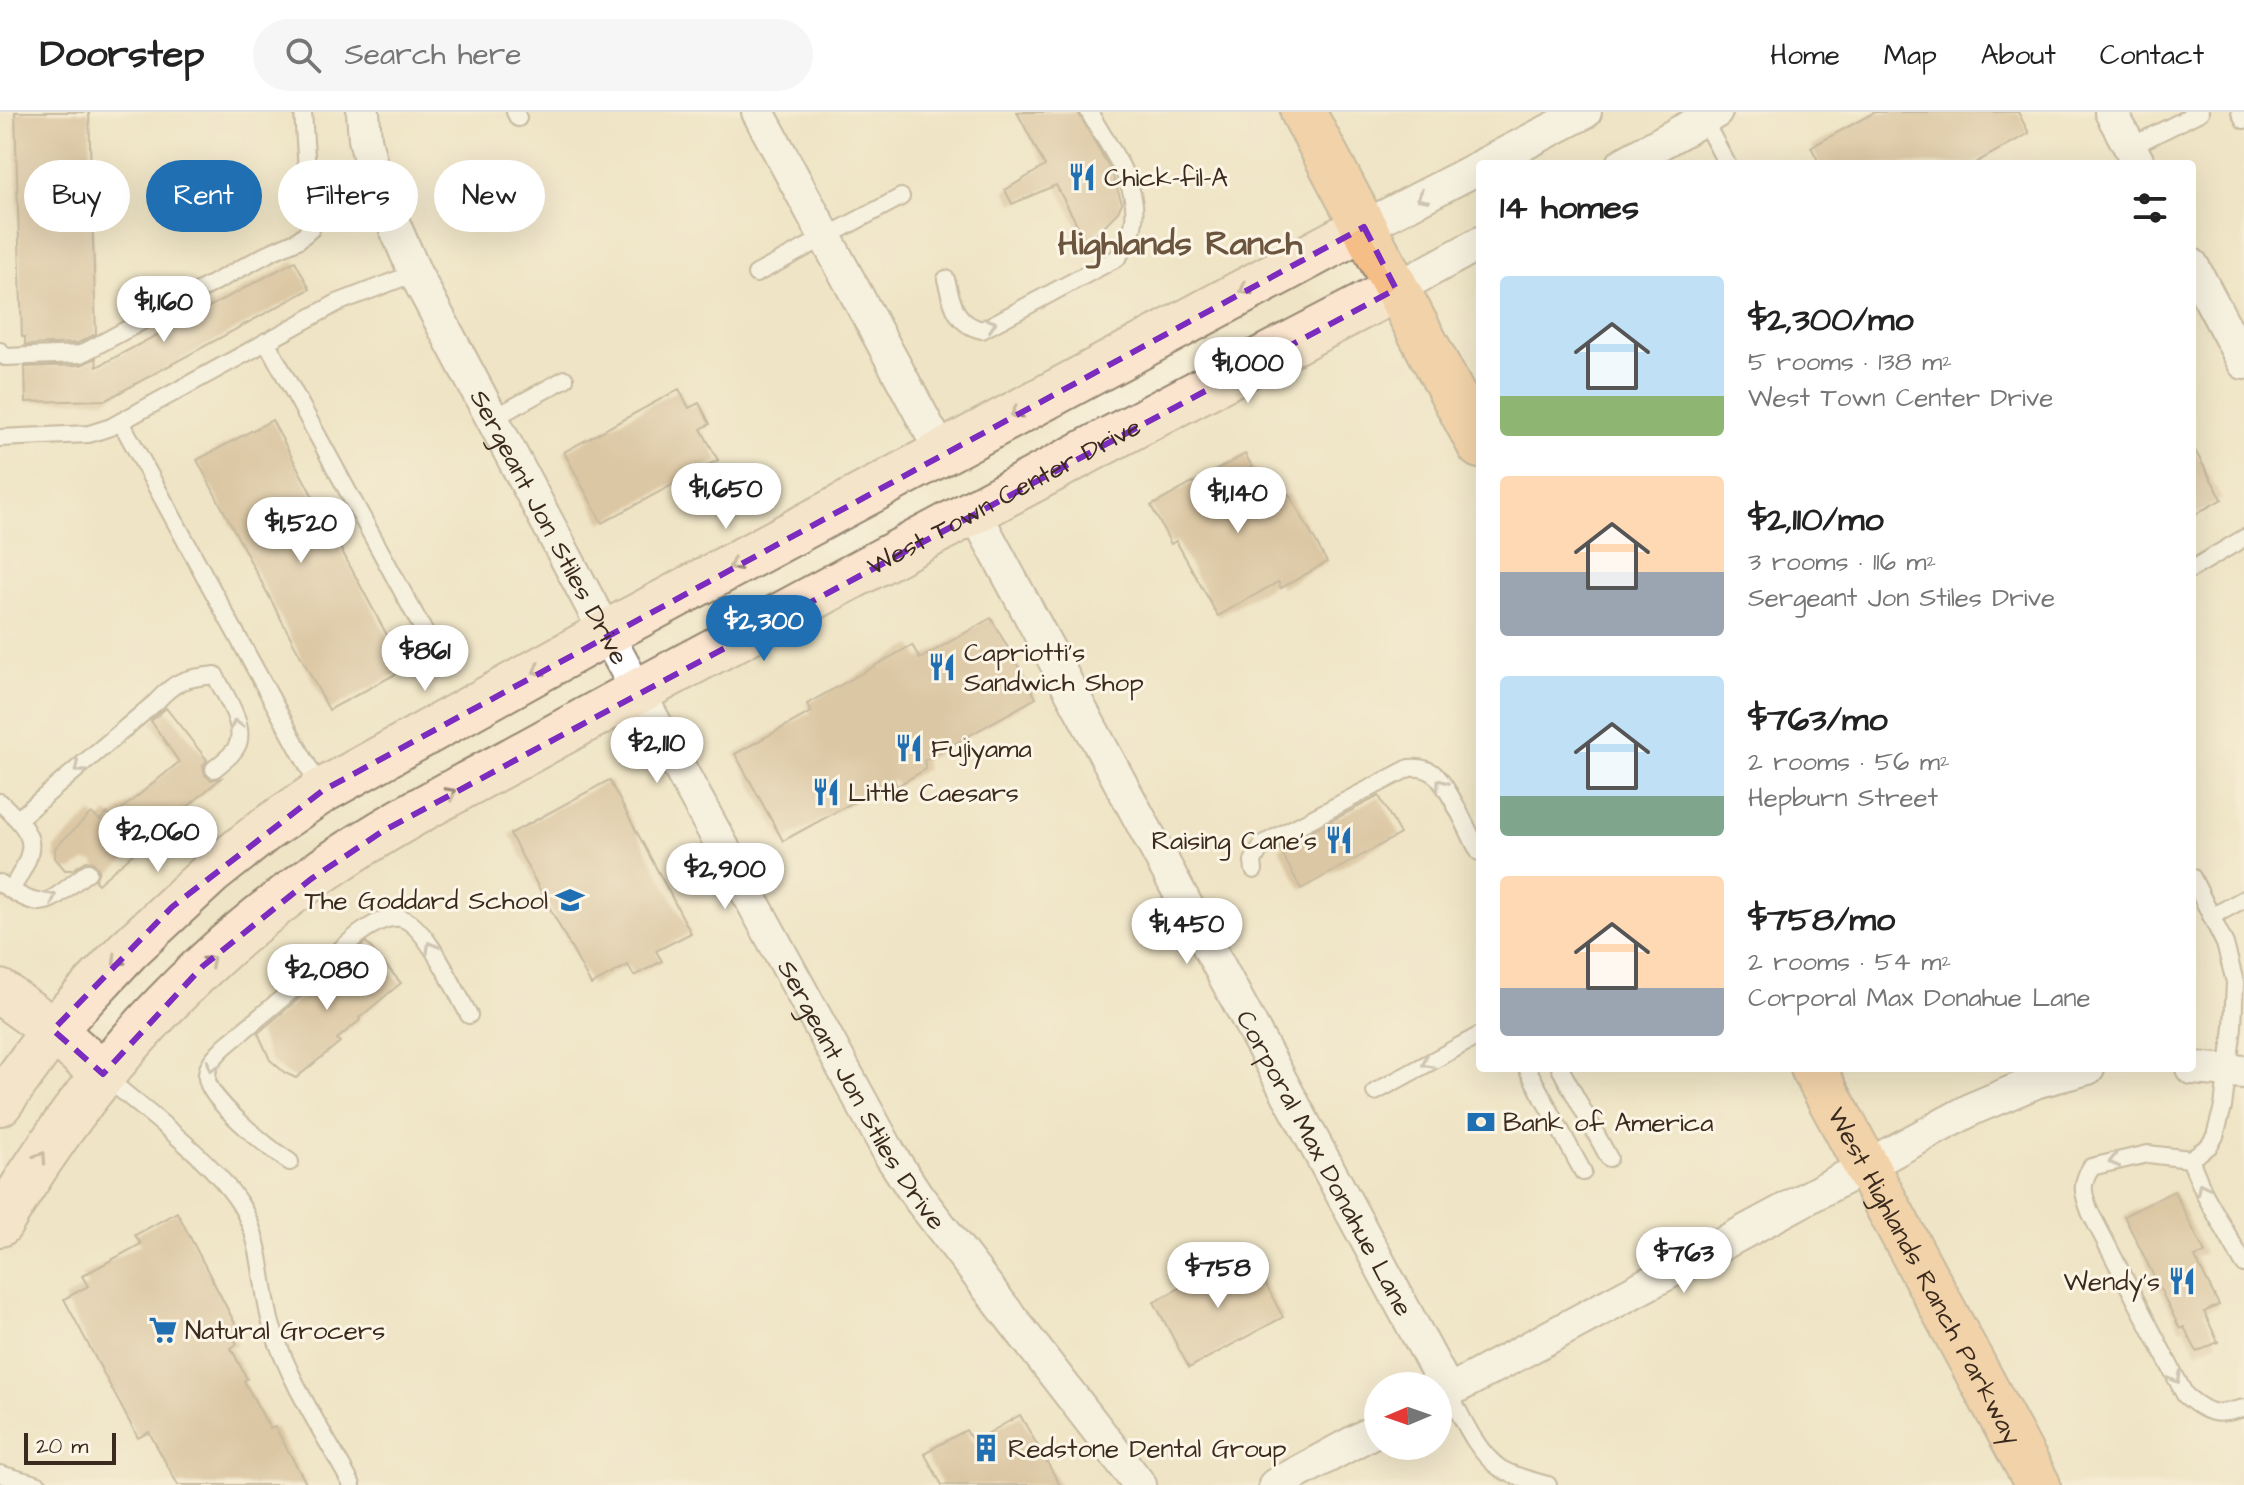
<!DOCTYPE html>
<html lang="en">
<head>
<meta charset="utf-8">
<style>
  :root { --surface:#fff; --page:#f6f6f6; --text:#222; --muted:#767676; --line:#e0e0e0; --accent:#1f6fb2 }
  body { margin:0; font-family:"Architects Daughter",sans-serif; background:var(--page); color:var(--text); height:100vh; display:flex; flex-direction:column; font-size:30px; white-space:nowrap }
  * { box-sizing:border-box; margin:0 }
  p { font-size:26px; color:var(--muted) }
  .icon { flex:none; width:44px; height:44px; fill:none; stroke:currentColor; stroke-width:2; stroke-linecap:round; stroke-linejoin:round }
  .map { position:relative; flex:1; overflow:hidden }
  .side { position:absolute; left:1476px; top:48px; width:720px; height:912px; display:flex; flex-direction:column; background:var(--surface); border-radius:8px; box-shadow:0 8px 32px #0002 }
  .side>* { flex:none }
  .top-card { position:absolute; left:24px; top:48px; width:760px; height:72px; display:flex; gap:16px }
  .needle { width:52px; rotate:268deg }
  .controls { position:absolute; left:1364px; top:1260px; display:grid; gap:16px }
  .controls a { display:grid; place-items:center; width:88px; height:88px; border-radius:50%; background:var(--surface); box-shadow:0 8px 32px #0002; font-size:40px }
  .scale { position:absolute; left:24px; bottom:20px; width:92px; box-sizing:border-box; padding-left:8px; border:4px solid #3b2a1e; border-top:0; font-size:22px; line-height:28px; white-space:nowrap; color:#3b2a1e; -webkit-text-stroke:6px #fcf5e5; paint-order:stroke }
  .price { position:absolute; translate:-50% -68px; padding:0 18px; border-radius:28px; background:#fff; color:#222; font-size:26px; line-height:52px; filter:drop-shadow(0 2px 4px #0008) }
  .price::after { content:''; position:absolute; left:50%; top:48px; width:24px; height:18px; margin-left:-12px; background:inherit; clip-path:polygon(0 0,100% 0,50% 100%) }
  .price.selected { background:var(--accent); color:#fff }
  ul { padding:0; list-style:none }
  li { display:flex; align-items:center; gap:24px; height:200px; padding:0 24px }
  li span { display:grid; place-items:center; flex:none; width:224px; height:160px; border-radius:8px; color:#555 }
  li>.icon { margin-inline-start:auto }
  span .icon { width:96px; height:96px; fill:#fffc; stroke-width:1 }
  li b { font-size:34px }
  h2 { display:flex; justify-content:space-between; align-items:center; height:96px; padding:0 24px; font-size:34px }
  .tag { padding:0 28px; border-radius:36px; background:var(--surface); box-shadow:0 8px 32px #0002; font-size:28px; line-height:72px }
  .tag.selected { background:var(--accent); color:#fff }
  header { display:flex; align-items:center; gap:48px; box-sizing:border-box; height:112px; padding:0 40px; background:var(--surface); border-bottom:2px solid var(--line) }
  header strong { font-size:38px }
  nav { display:flex; gap:44px; margin-inline-start:auto; font-size:28px }
  .search { width:560px; height:72px; background:var(--page); display:flex; align-items:center; gap:20px; box-sizing:border-box; padding:0 28px; border-radius:44px; color:var(--muted); font-size:30px }
  .map>svg:first-child { display:block }
</style>
</head>
<body>
<header>
<strong>Doorstep</strong>
<div class="search"><svg class="icon" aria-label="search" viewBox="0 0 24 24"><circle cx="10" cy="10" r="6"/><path d="M15 15l6 6"/></svg>Search here</div>
<nav><a>Home</a><a>Map</a><a>About</a><a>Contact</a></nav>
</header>
<div class="map">
<svg width="2244" height="1373" viewBox="0 0 2244 1373">
  <rect width="100%" height="100%" fill="#fcf5e5"/>
  <filter id="ink" filterUnits="userSpaceOnUse"><feTurbulence type="fractalNoise" baseFrequency=".0125" numOctaves="2"/><feDisplacementMap in="SourceGraphic" scale="16" xChannelSelector="R" yChannelSelector="G"/><feConvolveMatrix kernelMatrix="1 2 1 2 8 2 1 2 1" color-interpolation-filters="sRGB"/></filter>
  <filter id="wash" filterUnits="userSpaceOnUse"><feTurbulence type="fractalNoise" baseFrequency=".006" numOctaves="4" result="noise"/><feDisplacementMap in="SourceGraphic" scale="32" xChannelSelector="R" yChannelSelector="G"/><feGaussianBlur stdDeviation="1.8" result="paint"/><feColorMatrix in="noise" values="0 0 0 0 0 0 0 0 0 0 0 0 0 0 0 0 0 1.4 0 .05"/><feComposite in="paint" operator="in"/></filter>
  <g filter="url(#wash)">
    <rect width="100%" height="100%" fill="#efe4c5"/>
    <g id="blocks">
      <!-- building -->
      <g fill="#c5a47c">
        <polygon points="15,0 89,0 96,222 78,231 25,233 25,225 22,225"/>
        <polygon points="1017,0 1078,0 1111,59 1122,91 1118,100 1087,131 1056,73 1012,92 1005,78 1045,54"/>
        <polygon points="1875,0 2018,0 2029,21 1973,52 1820,52 1811,35"/>
        <polygon points="295,149 310,177 106,288 26,290 25,255 81,253 96,246 97,255"/>
        <polygon points="679,277 689,296 699,291 710,312 701,317 718,348 602,411 564,340"/>
        <polygon points="272,308 405,557 329,598 197,348"/>
        <polygon points="2192,333 2222,387 2192,404"/>
        <polygon points="1245,342 1273,391 1289,382 1327,450 1281,476 1278,470 1218,504 1176,429 1171,432 1151,394"/>
        <polygon points="991,506 1036,586 924,649 926,657 897,674 894,668 783,729 735,642 811,600 807,592 912,533 920,547"/>
        <polygon points="166,596 207,648 203,654 205,663 211,668 221,666 98,772 95,769 99,758 93,750 86,749 72,758 65,758 55,746 55,736 91,701 100,708 107,701 112,705 179,650 151,609"/>
        <polygon points="609,668 691,821 656,839 662,849 634,864 628,853 591,873 510,722"/>
        <polygon points="1379,684 1400,722 1301,777 1279,736"/>
        <polygon points="366,830 401,871 359,906 360,908 337,927 340,930 296,966 285,961 270,948 258,921"/>
        <polygon points="2174,1079 2205,1141 2195,1145 2219,1193 2204,1200 2218,1230 2197,1240 2184,1215 2180,1217 2124,1104"/>
        <polygon points="177,1100 241,1223 234,1226 237,1232 231,1236 247,1267 244,1269 270,1317 275,1315 307,1373 178,1373 149,1320 138,1326 64,1187 88,1174 82,1164 141,1132 135,1123"/>
        <polygon points="1248,1139 1283,1205 1189,1256 1154,1190"/>
        <polygon points="1020,1303 1060,1373 942,1373 924,1341 966,1318 973,1330"/>
      </g>
    </g>
  </g>
  <g filter="url(#ink)">
    <use href="#blocks" fill-opacity="0" stroke="#958772" stroke-width="2"/>
    <g fill="none" stroke-linecap="round" stroke-linejoin="round">
      <defs>
        <g id="lane">
          <polyline points="515,0 518,6"/>
          <polyline points="2240,0 2244,8"/>
          <polyline points="1702,5 1727,52"/>
          <polyline points="2130,35 2200,0"/>
          <polyline points="756,162 901,85"/>
          <path d="M946,167C952,191 955,212 982,218L1117,146C1159,95 1116,48 1089,0"/>
          <polyline points="266,229 425,521"/>
          <polyline points="0,239 5,245 81,242 273,139 298,128 311,117 303,0"/>
          <polyline points="492,307 565,267"/>
          <polyline points="121,310 321,678"/>
          <polyline points="0,326 89,322 111,315 337,191 415,161"/>
          <polyline points="2192,457 2244,426"/>
          <path d="M0,690C39,727 38,733 11,778"/>
          <path d="M18,707L156,590C176,568 186,566 215,563C224,582 247,614 237,634C233,643 222,650 214,657"/>
          <path d="M1254,758L1253,749L1263,732L1409,656C1418,655 1426,656 1433,661C1449,673 1469,722 1479,740"/>
          <path d="M2192,765L2225,832L2235,870L2233,915L2223,995L2215,1024L2209,1034L2190,1047L2148,1042L2091,1055C2080,1073 2083,1081 2090,1100L2185,1283C2209,1303 2215,1304 2244,1296"/>
          <path d="M0,771C47,803 46,791 88,760"/>
          <polyline points="2213,804 2244,787"/>
          <polyline points="1527,956 1583,1060"/>
          <polyline points="1560,956 1609,1046"/>
          <path d="M103,963C146,1000 210,1045 240,1092C264,1130 260,1174 272,1215C290,1271 324,1322 352,1373"/>
          <polyline points="1375,980 1480,923"/>
          <polyline points="2190,1047 2205,1083 2244,1152"/>
          <path d="M290,1050C270,1037 208,988 207,966C206,952 216,943 225,934L359,822C370,814 385,804 400,806C425,810 456,880 469,903"/>
          <path d="M1448,1279C1462,1305 1476,1340 1501,1357C1515,1365 1533,1369 1548,1373"/>
          <polyline points="0,1362 39,1373"/>
        </g>
        <g id="street">
          <path id="s1" d="M363,0L365,27L375,69L415,161L606,521L891,1044L918,1085L1140,1373"/>
          <polyline points="758,0 942,341"/>
          <polyline points="2111,0 2139,52"/>
          <polyline points="1485,52 1585,0"/>
          <polyline points="1623,52 1716,0"/>
          <polyline points="1364,115 1480,55"/>
          <polyline points="2192,153 2244,251"/>
          <polyline points="1396,177 1480,131"/>
          <path id="s2" d="M975,401L1448,1279"/>
          <polyline points="2192,956 2244,960"/>
          <polyline points="1438,1285 1974,996 2038,969 2088,956"/>
          <polyline points="1275,1373 1378,1317"/>
        </g>
        <g id="secondary">
          <polyline points="0,880 53,918 103,962"/>
          <polyline points="0,991 53,918 128,838 212,760 266,717 322,679 606,521 1364,115"/>
          <path id="s3" d="M0,1112C80,976 184,856 313,765C381,717 454,679 527,640C612,593 698,547 783,502C987,392 1191,283 1396,177"/>
        </g>
        <g id="primary">
          <polyline points="1303,0 1480,334"/>
          <path id="s4" d="M1813,956L2038,1373"/>
        </g>
      </defs>
      <!-- lane casing -->
      <use href="#lane" stroke="#958772" stroke-width="20"/>
      <!-- street casing -->
      <use href="#street" stroke="#958772" stroke-width="36"/>
      <!-- secondary casing -->
      <use href="#secondary" stroke="#958772" stroke-width="48"/>
      <!-- primary casing -->
      <use href="#primary" stroke="#958772" stroke-width="48"/>
      <!-- lane -->
      <use href="#lane" stroke="#fff" stroke-width="16"/>
      <!-- street -->
      <use href="#street" stroke="#fff" stroke-width="32"/>
      <!-- secondary -->
      <use href="#secondary" stroke="#fbe5cf" stroke-width="44"/>
      <!-- primary -->
      <use href="#primary" stroke="#f6be87" stroke-width="44"/>
    </g>
    <!-- one-way arrows -->
    <defs><path id="oneway-chevron" d="M-2-3.5L2.5 0L-2 3.5" fill="none" stroke-width="1.6" stroke-linecap="round" stroke-linejoin="round" transform="scale(2)"/></defs>
    <g stroke="#a79f9a">
      <use href="#oneway-chevron" transform="translate(1422 85) rotate(152)"/>
      <use href="#oneway-chevron" transform="translate(991 212) rotate(-19)"/>
      <use href="#oneway-chevron" transform="translate(236 613) rotate(-105)"/>
      <use href="#oneway-chevron" transform="translate(79 656) rotate(140)"/>
      <use href="#oneway-chevron" transform="translate(1441 672) rotate(-125)"/>
      <use href="#oneway-chevron" transform="translate(51 785) rotate(-29)"/>
      <use href="#oneway-chevron" transform="translate(431 835) rotate(-120)"/>
      <use href="#oneway-chevron" transform="translate(1427 951) rotate(151)"/>
      <use href="#oneway-chevron" transform="translate(212 954) rotate(114)"/>
      <use href="#oneway-chevron" transform="translate(2114 1049) rotate(166)"/>
      <use href="#oneway-chevron" transform="translate(2202 1076) rotate(-117)"/>
      <use href="#oneway-chevron" transform="translate(2176 1266) rotate(62)"/>
    </g>
    <g stroke="#9b8876">
      <use href="#oneway-chevron" transform="translate(1245 177) rotate(152)"/>
      <use href="#oneway-chevron" transform="translate(1016 301) rotate(151)"/>
      <use href="#oneway-chevron" transform="translate(734 453) rotate(152)"/>
      <use href="#oneway-chevron" transform="translate(538 558) rotate(151)"/>
      <use href="#oneway-chevron" transform="translate(451 681) rotate(-28)"/>
      <use href="#oneway-chevron" transform="translate(117 849) rotate(135)"/>
      <use href="#oneway-chevron" transform="translate(210 849) rotate(-41)"/>
      <use href="#oneway-chevron" transform="translate(41 1045) rotate(-56)"/>
    </g>
  </g>
  <!-- marked area -->
  <path d="M0 0H2244V1373H0ZM1364,115L1396,177L383,719L311,767L203,854L103,962L53,918L172,795L322,679Z" fill="#efe4c5" fill-opacity=".55" fill-rule="evenodd"/>
  <path fill="none" stroke="#7b2cbf" stroke-width="6" stroke-dasharray="16 10" stroke-linejoin="round" d="M1364,115L1396,177L383,719L311,767L203,854L103,962L53,918L172,795L322,679Z"/>
  <!-- icons -->
  <defs>
    <symbol id="restaurant-bare" viewBox="-9 -9 18 18"><path d="M-5-6h1v4h1v-4h1v4h1v-4h1v5L-1.5 .5V6h-2V.5L-5-1ZM5-6V6H3V1.5H1.5Q1.5-4 5-6Z" fill="#1f6fb2" stroke="#fcf5e5" stroke-width="2.5" paint-order="stroke"/></symbol>
    <symbol id="school-bare" viewBox="-9 -9 18 18"><path d="M0-5L7-2L0 1L-7-2ZM-4 1L0 2.5L4 1V4Q0 6-4 4Z" fill="#1f6fb2" stroke="#fcf5e5" stroke-width="2.5" paint-order="stroke"/></symbol>
    <symbol id="bank-bare" viewBox="-9 -9 18 18"><path d="M-6-4H6V4H-6ZM0-2.3a2.3 2.3 0 1 0 0 4.6a2.3 2.3 0 1 0 0-4.6Z" fill="#1f6fb2" stroke="#fcf5e5" stroke-width="2.5" paint-order="stroke"/></symbol>
    <symbol id="supermarket-bare" viewBox="-9 -9 18 18"><path d="M-6-5.5h2.5l.6 2H6L4.5 2H-2.5L-4.4-4H-6ZM-1.5 3.2a1.3 1.3 0 1 0 .1 0ZM3 3.2a1.3 1.3 0 1 0 .1 0Z" fill="#1f6fb2" stroke="#fcf5e5" stroke-width="2.5" paint-order="stroke"/></symbol>
    <symbol id="building-bare" viewBox="-9 -9 18 18"><path d="M-4-6H4V6H1V3H-1V6H-4ZM-2.5-4.3h1.7v1.8h-1.7ZM.8-4.3h1.7v1.8H.8ZM-2.5-1h1.7V.8h-1.7ZM.8-1h1.7V.8H.8Z" fill="#1f6fb2" stroke="#fcf5e5" stroke-width="2.5" paint-order="stroke"/></symbol>
  </defs>
  <g fill-rule="evenodd">
    <use href="#restaurant-bare" x="1062" y="45" width="40" height="40"/>
    <use href="#restaurant-bare" x="922" y="535" width="40" height="40"/>
    <use href="#restaurant-bare" x="889" y="616" width="40" height="40"/>
    <use href="#restaurant-bare" x="806" y="660" width="40" height="40"/>
    <use href="#restaurant-bare" x="1319" y="708" width="40" height="40"/>
    <use href="#school-bare" x="550" y="768" width="40" height="40"/>
    <use href="#bank-bare" x="1461" y="990" width="40" height="40"/>
    <use href="#restaurant-bare" x="2162" y="1149" width="40" height="40"/>
    <use href="#supermarket-bare" x="143" y="1198" width="40" height="40"/>
    <use href="#building-bare" x="966" y="1316" width="40" height="40"/>
  </g>
  <g text-anchor="middle" stroke-width="6" stroke-linejoin="round" paint-order="stroke">
    <!-- poi labels -->
    <g font-size="26" fill="#3b2a1e" stroke="#fcf5e5" text-anchor="start">
      <text x="1104" y="74">Chick-fil-A</text>
      <text x="964" y="549">Capriotti's<tspan x="964" dy="30">Sandwich Shop</tspan></text>
      <text x="931" y="645">Fujiyama</text>
      <text x="848" y="689">Little Caesars</text>
      <text x="1317" y="737" text-anchor="end">Raising Cane's</text>
      <text x="548" y="797" text-anchor="end">The Goddard School</text>
      <text x="1503" y="1019">Bank of America</text>
      <text x="2160" y="1178" text-anchor="end">Wendy's</text>
      <text x="185" y="1227">Natural Grocers</text>
      <text x="1008" y="1345">Redstone Dental Group</text>
    </g>
    <!-- street labels -->
    <g font-size="26" fill="#3b2a1e" stroke="#fcf5e5">
      <text dy="9" stroke="none"><textPath href="#s3" startOffset="1260">West Town Center Drive</textPath></text>
      <text dy="9" stroke="none"><textPath href="#s1" startOffset="458">Sergeant Jon Stiles Drive</textPath></text>
      <text dy="9" stroke="none"><textPath href="#s1" startOffset="1106">Sergeant Jon Stiles Drive</textPath></text>
      <text dy="9" stroke="none"><textPath href="#s2" startOffset="738">Corporal Max Donahue Lane</textPath></text>
      <text dy="9" stroke="none"><textPath href="#s4" startOffset="236">West Highlands Ranch Parkway</textPath></text>
    </g>
    <!-- district labels -->
    <g font-size="34" font-weight="bold" fill="#6b553f" stroke="#fcf5e5">
      <text x="1180" y="142">Highlands Ranch</text>
    </g>
  </g>
</svg>
<div class="controls">
<a><svg class="needle" viewBox="-14 -14 28 28"><path d="M0-13l5 13h-10z" fill="#e53935"/><path d="M0 13l5-13h-10z" fill="#767676"/></svg></a>
</div>
<div class="scale">20 m</div>
<b class="price" style="left:164px;top:232px">$1,160</b>
<b class="price" style="left:1248px;top:293px">$1,000</b>
<b class="price" style="left:726px;top:419px">$1,650</b>
<b class="price" style="left:1238px;top:423px">$1,140</b>
<b class="price" style="left:301px;top:453px">$1,520</b>
<b class="price selected" style="left:764px;top:551px">$2,300</b>
<b class="price" style="left:425px;top:581px">$861</b>
<b class="price" style="left:657px;top:673px">$2,110</b>
<b class="price" style="left:158px;top:762px">$2,060</b>
<b class="price" style="left:725px;top:799px">$2,900</b>
<b class="price" style="left:1187px;top:854px">$1,450</b>
<b class="price" style="left:327px;top:900px">$2,080</b>
<b class="price" style="left:1684px;top:1183px">$763</b>
<b class="price" style="left:1218px;top:1198px">$758</b>
<div class="top-card">
<a class="tag">Buy</a>
<a class="tag selected">Rent</a>
<a class="tag">Filters</a>
<a class="tag">New</a>
</div>
<section class="side">
<h2>14 homes<svg class="icon" aria-label="filters" viewBox="0 0 24 24"><path d="M4 7h16M4 17h16"/><circle cx="9" cy="7" r="2"/><circle cx="15" cy="17" r="2"/></svg></h2>
<ul>
<li><span style="background:linear-gradient(#bfe0f5 75%,#8fb573 0)"><svg class="icon" aria-label="home" viewBox="0 0 24 24"><path d="M3 11l9-7 9 7M6 9v11h12V9"/></svg></span><div><b>$2,300/mo</b><p>5 rooms · 138 m²</p><p>West Town Center Drive</p></div></li>
<li><span style="background:linear-gradient(#ffd9b3 60%,#9aa5b1 0)"><svg class="icon" aria-label="home" viewBox="0 0 24 24"><path d="M3 11l9-7 9 7M6 9v11h12V9"/></svg></span><div><b>$2,110/mo</b><p>3 rooms · 116 m²</p><p>Sergeant Jon Stiles Drive</p></div></li>
<li><span style="background:linear-gradient(#bfe0f5 75%,#7fa58c 0)"><svg class="icon" aria-label="home" viewBox="0 0 24 24"><path d="M3 11l9-7 9 7M6 9v11h12V9"/></svg></span><div><b>$763/mo</b><p>2 rooms · 56 m²</p><p>Hepburn Street</p></div></li>
<li><span style="background:linear-gradient(#ffd9b3 70%,#9aa5b1 0)"><svg class="icon" aria-label="home" viewBox="0 0 24 24"><path d="M3 11l9-7 9 7M6 9v11h12V9"/></svg></span><div><b>$758/mo</b><p>2 rooms · 54 m²</p><p>Corporal Max Donahue Lane</p></div></li>
</ul>
</section>
</div>
</body>
</html>
